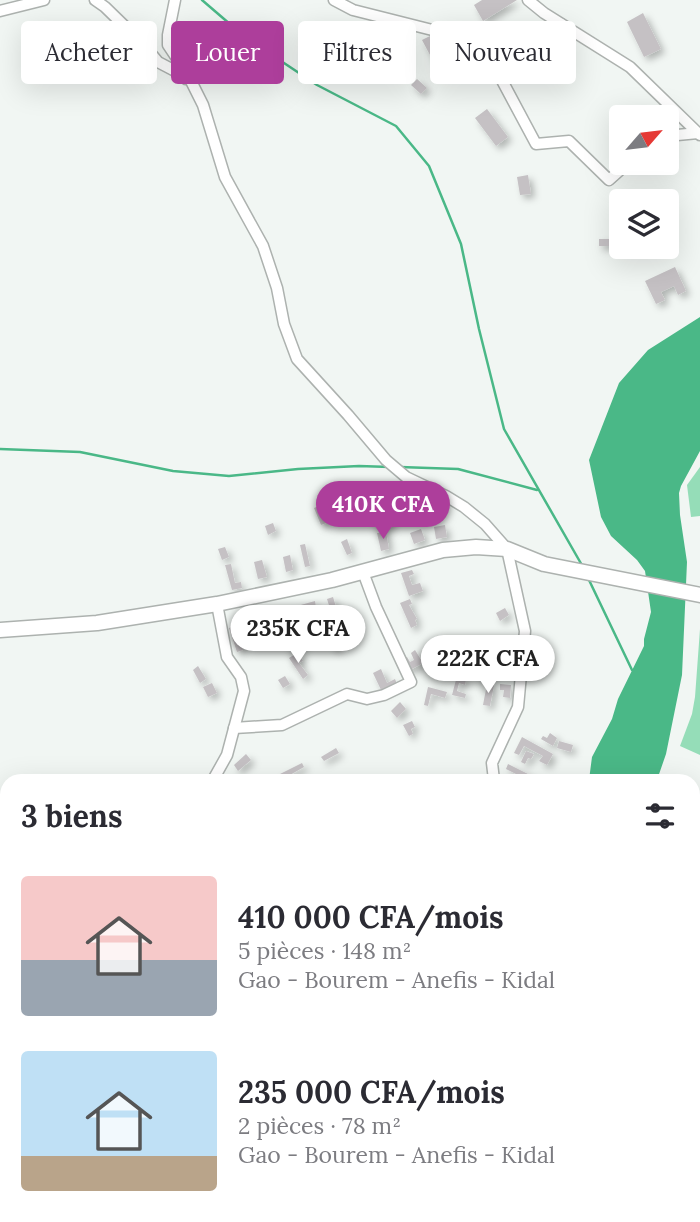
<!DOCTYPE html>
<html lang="fr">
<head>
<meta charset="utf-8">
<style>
  :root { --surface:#fff; --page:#f7f7f7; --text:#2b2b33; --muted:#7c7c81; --accent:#ad3e9b }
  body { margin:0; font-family:Lora,serif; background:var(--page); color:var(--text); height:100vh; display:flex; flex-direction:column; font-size:26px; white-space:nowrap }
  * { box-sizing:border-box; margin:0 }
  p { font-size:23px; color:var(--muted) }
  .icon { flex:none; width:38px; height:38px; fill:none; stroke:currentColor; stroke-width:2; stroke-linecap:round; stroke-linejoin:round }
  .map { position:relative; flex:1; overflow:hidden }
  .details { position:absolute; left:0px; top:774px; width:700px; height:450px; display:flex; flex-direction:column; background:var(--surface); border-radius:21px 21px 0 0; box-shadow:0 7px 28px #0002 }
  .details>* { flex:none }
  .banner { position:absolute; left:21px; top:21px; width:658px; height:63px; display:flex; gap:14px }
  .needle { width:46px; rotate:62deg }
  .buttons { position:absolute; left:609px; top:105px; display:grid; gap:14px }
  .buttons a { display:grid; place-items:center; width:70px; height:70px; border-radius:7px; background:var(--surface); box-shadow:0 7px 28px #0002; font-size:35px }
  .price { position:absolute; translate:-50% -60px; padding:0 16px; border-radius:24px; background:#fff; color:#222; font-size:23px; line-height:46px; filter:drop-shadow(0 2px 4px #0008) }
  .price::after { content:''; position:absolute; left:50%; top:42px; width:21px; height:16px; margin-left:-10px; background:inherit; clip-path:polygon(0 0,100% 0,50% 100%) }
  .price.selected { background:var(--accent); color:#fff }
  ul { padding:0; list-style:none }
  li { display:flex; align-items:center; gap:21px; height:175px; padding:0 21px }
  li span { display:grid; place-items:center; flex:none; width:196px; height:140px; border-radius:7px; color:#555 }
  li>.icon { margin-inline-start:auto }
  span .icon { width:84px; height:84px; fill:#fffc; stroke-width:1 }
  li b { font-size:30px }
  h2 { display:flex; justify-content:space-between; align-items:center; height:84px; padding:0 21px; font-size:30px }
  .pill { padding:0 24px; border-radius:7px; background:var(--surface); box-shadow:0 7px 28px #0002; font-size:24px; line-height:63px }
  .pill.selected { background:var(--accent); color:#fff }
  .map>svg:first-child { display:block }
</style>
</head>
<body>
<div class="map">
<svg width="700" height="1222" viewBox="0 0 700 1222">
  <defs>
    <filter id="shadow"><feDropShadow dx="4" dy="4" stdDeviation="3.5" flood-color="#0004"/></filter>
  </defs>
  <rect width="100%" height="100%" fill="#f1f6f3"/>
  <!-- green -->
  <g fill="#95ddb8">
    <polygon points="700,467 700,516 691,517 687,485"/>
    <polygon points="700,629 700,755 680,746 692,714 695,697"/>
  </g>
  <!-- water -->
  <g fill="#4ab887">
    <polygon points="700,317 700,451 681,486 679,493 680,515 687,562 682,675 666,754 657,780 589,780 592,757 612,719 618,699 644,646 644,639 651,612 645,571 637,560 611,536 601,517 589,460 619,383 648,350"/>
    <polygon points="583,1216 652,1216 654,1222 583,1222"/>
  </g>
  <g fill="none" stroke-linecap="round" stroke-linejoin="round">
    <!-- stream -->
    <g stroke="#4ab887" stroke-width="2.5">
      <polyline points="202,0 245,37 317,85 396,126 429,166 461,244 479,329 504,429 583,567"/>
      <polyline points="0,449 80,452 173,471 229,476 298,469 359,466 390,467"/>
      <polyline points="400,467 458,469 537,490"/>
      <polyline points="589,580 632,670"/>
    </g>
  </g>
  <!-- building -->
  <g fill="#c5c1c4" filter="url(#shadow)">
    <polygon points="482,0 517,0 483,21 474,5"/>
    <polygon points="643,13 661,49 644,57 627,22"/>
    <polygon points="432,35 448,64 438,70 422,40"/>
    <polygon points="388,55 396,62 389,69 381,62"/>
    <polygon points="417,79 427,88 421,94 411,85"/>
    <polygon points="487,109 508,137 496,146 475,118"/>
    <polygon points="528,175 531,194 520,195 517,177"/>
    <rect x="599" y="239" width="22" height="7"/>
    <polygon points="675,267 686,291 678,295 674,286 661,292 665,300 656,304 645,281"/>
    <polygon points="319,506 326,523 321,525 314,508"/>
    <polygon points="389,512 392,527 387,528 384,513"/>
    <polygon points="381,513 384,529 378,530 375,514"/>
    <polygon points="273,523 276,531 268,535 265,526"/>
    <polygon points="445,525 447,537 436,539 434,527"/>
    <polygon points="421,529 425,540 414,544 410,533"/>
    <polygon points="386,532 389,549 381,551 377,533"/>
    <polygon points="347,539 352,553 347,555 341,542"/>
    <polygon points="305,544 310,566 305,567 300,545"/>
    <polygon points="225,547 229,557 222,560 218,549"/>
    <polygon points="290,555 293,570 286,572 283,557"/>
    <polygon points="262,560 267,577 258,579 254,562"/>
    <polygon points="231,564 235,583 241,582 242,588 232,590 225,565"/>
    <polygon points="412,570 414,574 409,576 412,585 420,583 423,591 409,596 401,573"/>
    <polygon points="333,597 340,620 334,621 327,599"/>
    <polygon points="410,599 412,604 409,605 417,619 415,620 417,625 411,628 400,603"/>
    <polygon points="315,601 316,607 303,611 308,626 326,620 327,627 305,633 297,606"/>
    <polygon points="293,607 301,633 278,640 276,630 281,629 282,633 290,631 287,621 281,623 278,612"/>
    <polygon points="505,608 509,615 500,621 496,613"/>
    <polygon points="235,626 235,628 242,626 244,631 237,634 243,650 237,652 229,628"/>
    <polygon points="332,632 338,648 334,650 327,634"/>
    <polygon points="415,650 423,663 408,671 401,660 407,657 410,662 414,660 411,653"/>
    <polygon points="297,653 303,661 299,663 308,675 303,679 289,658"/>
    <polygon points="198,666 206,679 200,683 193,670"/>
    <polygon points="381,669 387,683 395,679 397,684 382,692 373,673"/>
    <polygon points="285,676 290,684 283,688 278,680"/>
    <polygon points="457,676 466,679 465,685 459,683 457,691 466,694 465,698 452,695"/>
    <polygon points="212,683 217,693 208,697 203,687"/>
    <polygon points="487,684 494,685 490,706 483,705"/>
    <polygon points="500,684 511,685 510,698 503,697 504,690 500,690"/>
    <polygon points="428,687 447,692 445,698 431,694 428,706 424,705"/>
    <polygon points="400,702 406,709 397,718 391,711"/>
    <polygon points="412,721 415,727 411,729 413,734 409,736 403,725"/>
    <polygon points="550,733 557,738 553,746 541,739 543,736 547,738"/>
    <polygon points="522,737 553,754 547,765 539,761 543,756 524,746 519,755 514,753"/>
    <polygon points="559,741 573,745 571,752 557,748"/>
    <polygon points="336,748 339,753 324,761 321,757"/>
    <polygon points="526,751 534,754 531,759 528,758 525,764 521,762"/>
    <polygon points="246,754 251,760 238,771 234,765"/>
    <polygon points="302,763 304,767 281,780 278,775"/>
    <polygon points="508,764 534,777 532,780 528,780 506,769"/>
  </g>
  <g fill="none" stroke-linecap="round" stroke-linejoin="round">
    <defs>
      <g id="minor">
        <polyline points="95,0 105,7 143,44 158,62 179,73 186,79"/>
        <polyline points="175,0 168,35 168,45 188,75 203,105 225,177 263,246 277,288 284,324 297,359 348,415 386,460 406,477 446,496 464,507 485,524 507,549 525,631 518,707 492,763 494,780"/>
        <polyline points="334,0 353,10 468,39 490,58"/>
        <polyline points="528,0 544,13 630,67 700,135"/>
        <polyline points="0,11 44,0"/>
        <polyline points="561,24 514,39 490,58 536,144 569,141 609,180 628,163"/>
        <polyline points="667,136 698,133"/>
        <polyline points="234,728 282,725 347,694 367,699 384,695 411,682 376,607 363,572"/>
        <polyline points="213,780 227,755 244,691 241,677 227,657 217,604"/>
      </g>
      <polyline id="major" points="0,630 97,623 217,604 332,580 443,550 476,547 507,549 544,564 700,595"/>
    </defs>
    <!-- minor casing -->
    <use href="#minor" stroke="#adb2af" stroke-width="13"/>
    <!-- major casing -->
    <use href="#major" stroke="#adb2af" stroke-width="17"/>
    <!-- path -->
    <g stroke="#adb1af" stroke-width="2" stroke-dasharray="3.5 5" stroke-linecap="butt">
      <polyline points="0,1107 7,1113"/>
      <polyline points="402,1216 405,1222"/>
      <polyline points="97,1222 106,1216"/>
      <polyline points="191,1222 192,1216"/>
    </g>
    <!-- minor -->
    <use href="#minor" stroke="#fff" stroke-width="10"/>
    <!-- major -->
    <use href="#major" stroke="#fff" stroke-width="14"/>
  </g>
</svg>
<div class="buttons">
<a><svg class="needle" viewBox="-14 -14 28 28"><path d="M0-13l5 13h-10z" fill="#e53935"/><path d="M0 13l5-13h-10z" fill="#7c7c81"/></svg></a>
<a><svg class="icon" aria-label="layers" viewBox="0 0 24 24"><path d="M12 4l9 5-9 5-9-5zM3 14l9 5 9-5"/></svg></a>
</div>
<b class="price selected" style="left:383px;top:541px">410K CFA</b>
<b class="price" style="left:298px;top:665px">235K CFA</b>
<b class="price" style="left:488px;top:695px">222K CFA</b>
<div class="banner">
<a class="pill">Acheter</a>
<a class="pill selected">Louer</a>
<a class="pill">Filtres</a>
<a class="pill">Nouveau</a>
</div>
<section class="details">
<h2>3 biens<svg class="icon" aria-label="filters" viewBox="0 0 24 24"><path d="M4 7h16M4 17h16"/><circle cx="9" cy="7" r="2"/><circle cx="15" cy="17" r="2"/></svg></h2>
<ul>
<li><span style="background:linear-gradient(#f6c9c9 60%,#9aa5b1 0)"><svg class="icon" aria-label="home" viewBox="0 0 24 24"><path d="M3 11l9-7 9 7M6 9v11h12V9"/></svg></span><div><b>410 000 CFA/mois</b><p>5 pièces · 148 m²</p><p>Gao - Bourem - Anefis - Kidal</p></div></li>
<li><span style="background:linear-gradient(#bfe0f5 75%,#b9a48a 0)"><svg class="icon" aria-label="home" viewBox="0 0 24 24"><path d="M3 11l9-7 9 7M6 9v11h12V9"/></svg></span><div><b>235 000 CFA/mois</b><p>2 pièces · 78 m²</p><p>Gao - Bourem - Anefis - Kidal</p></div></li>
</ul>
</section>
</div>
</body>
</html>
